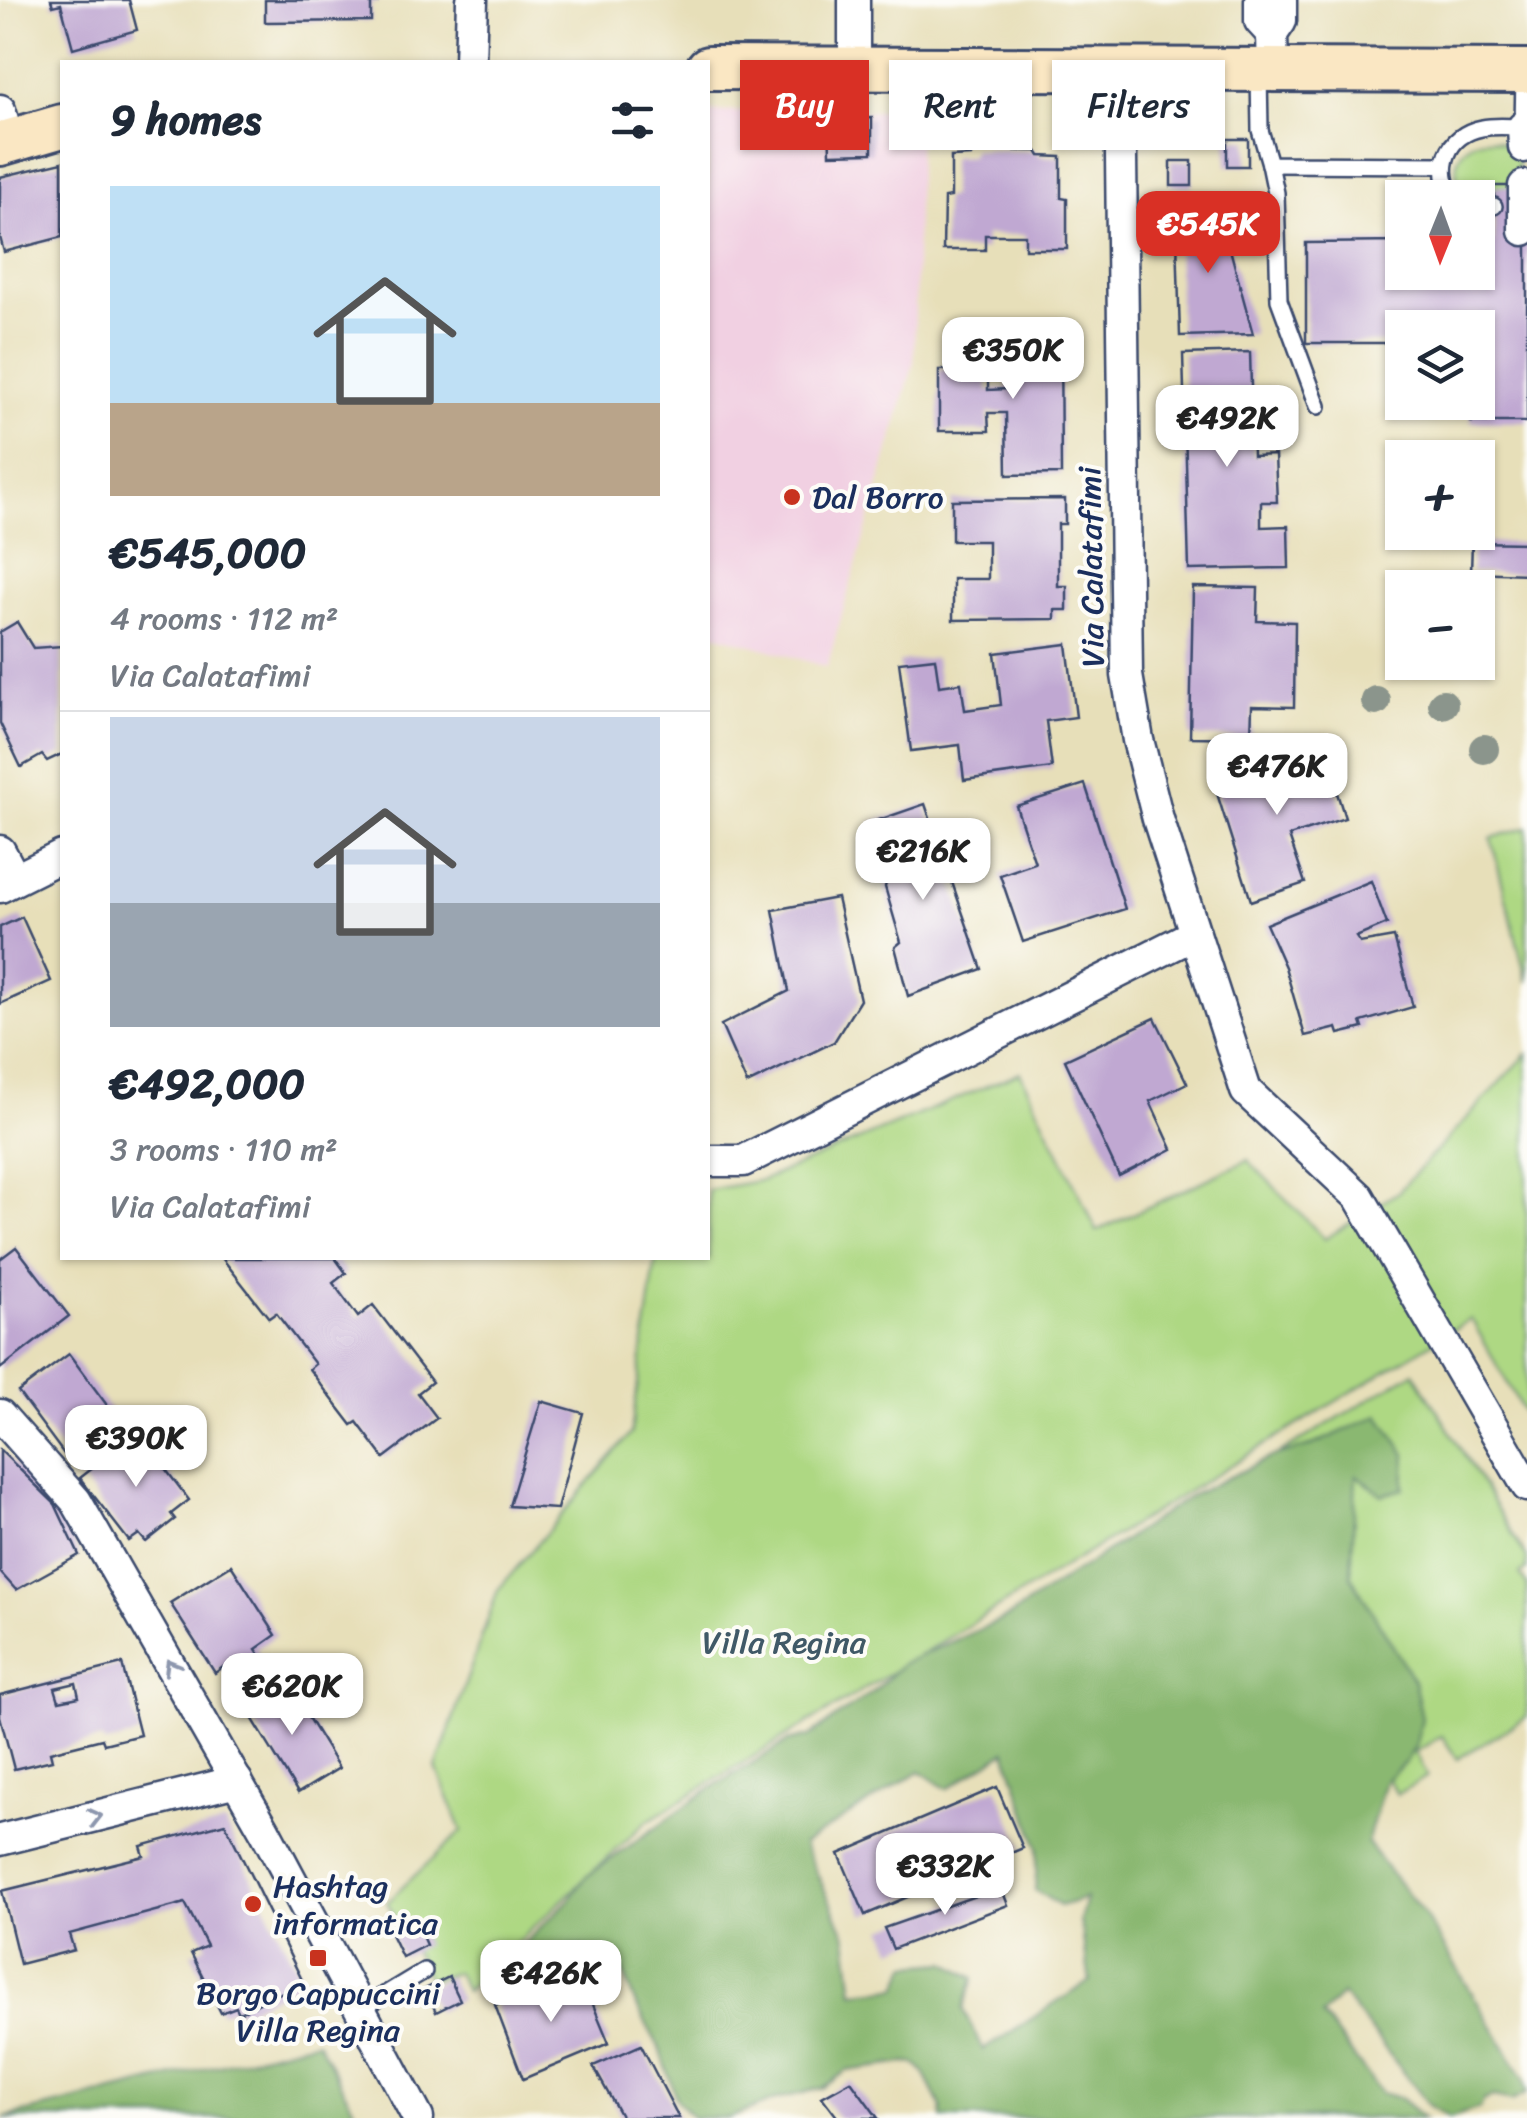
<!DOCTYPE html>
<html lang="en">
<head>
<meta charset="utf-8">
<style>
  :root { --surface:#fff; --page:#f2f2f3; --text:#1f2937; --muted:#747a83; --line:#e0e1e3; --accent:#d93025 }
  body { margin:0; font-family:Sriracha,sans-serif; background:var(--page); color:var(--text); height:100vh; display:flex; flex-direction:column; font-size:38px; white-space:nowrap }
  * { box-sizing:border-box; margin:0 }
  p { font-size:32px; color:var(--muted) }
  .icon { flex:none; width:55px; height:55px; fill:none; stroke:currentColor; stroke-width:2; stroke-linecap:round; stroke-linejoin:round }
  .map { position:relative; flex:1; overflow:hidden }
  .sheet { position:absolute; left:60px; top:60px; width:650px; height:1200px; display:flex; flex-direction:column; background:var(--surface); border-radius:0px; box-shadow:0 2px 8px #0004 }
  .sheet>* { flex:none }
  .banner { position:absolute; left:740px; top:60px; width:635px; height:90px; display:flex; gap:20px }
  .needle { width:65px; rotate:181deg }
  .buttons { position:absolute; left:1385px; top:180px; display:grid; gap:20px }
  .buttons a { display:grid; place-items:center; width:110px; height:110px; border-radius:0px; background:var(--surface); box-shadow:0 2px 8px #0004; font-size:50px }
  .price { position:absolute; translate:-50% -85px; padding:0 22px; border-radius:20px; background:#fff; color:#222; font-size:32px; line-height:65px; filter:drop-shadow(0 2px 5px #0008) }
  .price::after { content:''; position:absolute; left:50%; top:60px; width:30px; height:22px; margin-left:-15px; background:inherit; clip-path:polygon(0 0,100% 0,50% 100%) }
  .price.active { background:var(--accent); color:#fff }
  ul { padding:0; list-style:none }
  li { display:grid; align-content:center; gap:20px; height:530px; padding:0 50px }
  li+li { border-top:2px solid var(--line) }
  li span { display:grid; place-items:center; height:310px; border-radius:0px; color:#555 }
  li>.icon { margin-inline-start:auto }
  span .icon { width:180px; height:180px; fill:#fffc; stroke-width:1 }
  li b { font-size:42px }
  h2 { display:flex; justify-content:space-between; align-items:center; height:120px; padding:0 50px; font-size:42px }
  .tag { padding:0 35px; border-radius:0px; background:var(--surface); box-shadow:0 2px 8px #0004; font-size:35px; line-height:90px }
  .tag.active { background:var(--accent); color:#fff }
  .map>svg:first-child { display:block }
</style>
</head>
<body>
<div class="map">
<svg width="1527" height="2118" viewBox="0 0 1527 2118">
  <rect width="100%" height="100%" fill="#fdfcf7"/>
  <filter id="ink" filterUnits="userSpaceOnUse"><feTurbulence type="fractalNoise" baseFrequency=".01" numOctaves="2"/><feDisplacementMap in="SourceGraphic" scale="20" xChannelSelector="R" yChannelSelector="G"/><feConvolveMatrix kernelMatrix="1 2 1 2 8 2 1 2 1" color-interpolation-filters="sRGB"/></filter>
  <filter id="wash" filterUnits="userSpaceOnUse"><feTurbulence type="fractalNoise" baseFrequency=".0048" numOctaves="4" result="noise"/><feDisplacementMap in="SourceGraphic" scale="40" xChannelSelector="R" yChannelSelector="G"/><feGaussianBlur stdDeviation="2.25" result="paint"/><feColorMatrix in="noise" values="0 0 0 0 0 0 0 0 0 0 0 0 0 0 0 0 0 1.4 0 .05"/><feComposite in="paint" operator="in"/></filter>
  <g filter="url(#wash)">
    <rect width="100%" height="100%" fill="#e7dfb9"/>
    <!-- built -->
    <polygon fill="#f1d0e2" points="919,111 914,362 827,667 708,632 708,112"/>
    <!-- green -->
    <g fill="#aed883" stroke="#648470" stroke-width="2.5">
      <circle cx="1487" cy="170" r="31"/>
      <polygon points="1527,827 1527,982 1491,838"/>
      <polygon points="1527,1054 1527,1418 1471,1319 646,1822 465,1991 457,1972 430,1981 387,1902 462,1831 436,1768 498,1590 631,1433 656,1258 708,1258 708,1190 763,1180 1020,1072 1097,1231 1248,1160 1325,1239 1398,1192"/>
      <polygon points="1414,1372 1527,1558 1527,1569 1520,1574 1527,1585 1527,1717 1457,1759 1442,1736 1415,1752 1428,1776 1397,1794 1214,1493"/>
    </g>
    <!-- forest -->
    <g fill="#8ab871" stroke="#527468" stroke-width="2.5" fill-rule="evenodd">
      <path d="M1379,1415L1406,1454L1404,1489L1382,1495L1356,1475L1351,1576L1414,1681L1422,1718L1416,1745L1406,1762L1385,1781L1367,1843L1426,1917L1524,2079L1527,2093L1512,2101L1493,2097L1484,2100L1480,2108L1449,2118L1430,2106L1342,1994L1322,2015L1381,2093L1400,2098L1424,2118H942L941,2106L923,2071L916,2064L905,2063L847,2071L822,2088L775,2100L730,2118H693L676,2099L661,2051L634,2001L624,1973L617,1966L582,1947L573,1948L528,1964L502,1990L481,1985L568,1901L586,1877L708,1790L789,1741L809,1736L873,1692L903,1663L1008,1617L1190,1496L1271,1457L1310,1446ZM1006,1751L1038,1848L1035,1890L1060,1906L1086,1898L1080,1921L1090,1981L983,2050L963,2009L974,1978L947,1962L908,1965L898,1988L854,1992L847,1937L803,1844L920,1771L947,1789Z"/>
      <polygon points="317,2041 359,2118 3,2118"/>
    </g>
    <g id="blocks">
      <!-- building -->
      <g fill="#c0a8d2" fill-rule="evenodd">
        <polygon points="51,0 129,0 137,30 73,48 61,4 53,6"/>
        <polygon points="265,0 378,0 378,3 371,3 371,21 265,22"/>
        <polygon points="872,118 872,153 830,154 829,119"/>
        <polygon points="1193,118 1193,138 1175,137 1175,119"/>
        <rect x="1227" y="139" width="21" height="27"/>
        <polygon points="973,150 1037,151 1040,156 1061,157 1061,198 1067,199 1067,249 1025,249 1025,235 985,235 985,250 943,250 944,198 951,197 951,157 971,156"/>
        <rect x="1171" y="161" width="21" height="25"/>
        <polygon points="62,162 62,237 4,252 0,237 0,177"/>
        <polygon points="1494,186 1527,186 1527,422 1471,422 1471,402 1478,402 1478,328 1402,328 1402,343 1306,343 1306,243 1402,242 1402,272 1478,272 1478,242 1494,242"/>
        <polygon points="1176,205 1218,205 1253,334 1180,336"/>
        <polygon points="1060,330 1061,474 1007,475 1006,413 988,413 989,431 939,431 939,370 988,369 988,390 1007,389 1006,331"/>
        <polygon points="1250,352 1253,456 1275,455 1277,502 1261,502 1261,527 1288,526 1289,568 1189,570 1183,354"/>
        <polygon points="1065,499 1065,524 1058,524 1058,586 1067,586 1067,610 1055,610 1055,619 953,620 953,579 988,579 988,541 952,541 952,500"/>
        <polygon points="1472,542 1527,543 1527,574 1471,572"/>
        <polygon points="1193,587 1258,588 1257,621 1295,622 1294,707 1252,706 1251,738 1190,737"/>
        <polygon points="17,622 33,648 62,646 62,754 47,761 42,755 21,767 0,723 0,632"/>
        <polygon points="1067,644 1076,717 1046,721 1052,768 964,780 960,745 911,751 899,662 935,658 939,686 961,683 965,710 1001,705 995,653"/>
        <polygon points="1323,749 1345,818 1289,836 1305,883 1251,901 1214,784"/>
        <polygon points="1085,784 1125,909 1023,942 1000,875 1035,863 1016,806"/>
        <polygon points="925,804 982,969 908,996 895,947 901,942 885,887 888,876 870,823"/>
        <polygon points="1371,881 1387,924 1356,937 1360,943 1394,937 1413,1007 1361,1022 1363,1028 1339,1034 1337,1028 1305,1036 1285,967 1266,924"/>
        <polygon points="837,898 860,1000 834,1042 747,1084 721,1025 789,991 773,910"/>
        <polygon points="22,917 51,981 0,1004 0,927"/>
        <polygon points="1155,1018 1187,1083 1150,1101 1172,1149 1119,1176 1065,1060"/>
        <polygon points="16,1247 69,1316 0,1369 0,1259"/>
        <polygon points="222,1258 335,1258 346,1273 333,1283 358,1317 373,1305 432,1382 418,1393 437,1418 384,1458 357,1422 352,1425 309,1369 315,1364 276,1313 269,1318"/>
        <polygon points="69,1354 115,1416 64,1454 18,1392"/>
        <polygon points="541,1401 583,1413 557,1509 509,1506"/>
        <polygon points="138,1433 189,1500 171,1514 175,1519 146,1542 139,1534 129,1541 80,1478"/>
        <polygon points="0,1450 55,1504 79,1555 16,1590 0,1572"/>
        <polygon points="231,1565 276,1635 256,1649 260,1655 228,1675 223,1667 215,1673 170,1603"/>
        <path d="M122,1664L140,1735L104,1744L102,1739L50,1752L52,1760L14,1769L0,1716V1695ZM76,1683L79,1697L59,1701L55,1688Z"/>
        <polygon points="287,1683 339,1768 298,1793 246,1708"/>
        <polygon points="997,1787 1023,1848 865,1915 839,1854"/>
        <polygon points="225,1823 303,1982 239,2013 236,2007 221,2013 191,1953 207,1946 185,1903 69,1934 74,1950 20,1964 2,1891 144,1856 141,1846"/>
        <polygon points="1001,1887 1008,1905 893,1949 884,1928"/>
        <polygon points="416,1922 426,1945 402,1957 391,1934"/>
        <polygon points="579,1971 609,2043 523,2079 495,2005"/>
        <polygon points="449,1977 460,2000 436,2012 425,1989"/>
        <polygon points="641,2045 679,2118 622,2118 593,2066"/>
        <polygon points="851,2081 878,2118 838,2118 822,2097"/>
      </g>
    </g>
  </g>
  <g filter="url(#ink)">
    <use href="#blocks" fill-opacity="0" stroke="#3a496c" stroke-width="2.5"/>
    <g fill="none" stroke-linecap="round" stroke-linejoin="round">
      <defs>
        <g id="lane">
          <polyline points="1259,74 1260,130 1270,164 1444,165"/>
          <polyline points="1270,164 1276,193 1279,300 1318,406"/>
          <path d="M1453,198C1435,169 1446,135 1482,128C1495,125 1510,127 1523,127L1524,75"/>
          <polyline points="1478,206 1494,206"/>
          <polyline points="361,2009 424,1971"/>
        </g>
        <g id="street">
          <polyline points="854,0 854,69"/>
          <polyline points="1260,0 1260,21 1272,34"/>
          <polyline points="470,62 472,0"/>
          <polyline points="1120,69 1127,675 1138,740 1158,819 1246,1091 1359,1197 1527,1486"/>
          <polyline points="1273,71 1272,34 1281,21 1281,0"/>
          <polyline points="0,110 9,141"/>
          <polyline points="1523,127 1524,147"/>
          <polyline points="1524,186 1524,230"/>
          <polyline points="0,851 15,879"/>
          <polyline points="0,887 62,856"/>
          <polyline points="708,1161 743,1161 1195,934"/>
          <polyline points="0,1415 76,1501 265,1831 418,2118"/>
          <polyline points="0,1840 237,1781"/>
        </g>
        <g id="secondary">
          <polyline points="708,68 1527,71"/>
          <polyline points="0,144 62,126"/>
        </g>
      </defs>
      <!-- lane casing -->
      <use href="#lane" stroke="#3a496c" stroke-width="20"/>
      <!-- street casing -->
      <use href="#street" stroke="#3a496c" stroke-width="35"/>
      <!-- secondary casing -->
      <use href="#secondary" stroke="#3a496c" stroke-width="48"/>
      <!-- lane -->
      <use href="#lane" stroke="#fff" stroke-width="15"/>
      <!-- street -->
      <use href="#street" stroke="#fff" stroke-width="30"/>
      <!-- secondary -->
      <use href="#secondary" stroke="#fae7c3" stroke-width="42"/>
    </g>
    <!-- trees -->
    <g fill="#8b958c">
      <circle cx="1376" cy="701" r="15"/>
      <circle cx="1443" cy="704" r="15"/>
      <circle cx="1484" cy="749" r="15"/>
    </g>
    <!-- one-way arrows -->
    <defs><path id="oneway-chevron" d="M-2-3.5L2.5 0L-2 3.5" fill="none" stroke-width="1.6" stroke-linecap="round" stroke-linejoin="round" transform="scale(2.5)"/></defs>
    <g stroke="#8d97ae">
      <use href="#oneway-chevron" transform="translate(171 1666) rotate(-120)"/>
      <use href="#oneway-chevron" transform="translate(95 1817) rotate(-14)"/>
    </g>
  </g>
  <!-- markers -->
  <g fill="#c8321e" stroke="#fdfcf7" stroke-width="4">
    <circle cx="792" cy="497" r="10"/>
    <circle cx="253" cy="1904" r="10"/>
    <rect x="308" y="1948" width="20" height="20" rx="5"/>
  </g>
  <g text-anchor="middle" stroke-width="8" stroke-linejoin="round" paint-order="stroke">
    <!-- poi labels -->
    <g font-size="32" fill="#1b2f5e" stroke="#fdfcf7" text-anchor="start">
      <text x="812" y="508">Dal Borro</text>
      <text x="273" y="1897">Hashtag<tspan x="273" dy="37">informatica</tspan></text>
      <text x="318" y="2004" text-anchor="middle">Borgo Cappuccini<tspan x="318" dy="37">Villa Regina</tspan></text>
    </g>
    <!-- street labels -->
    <g font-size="32" fill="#1b2f5e" stroke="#fdfcf7">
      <text transform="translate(1091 567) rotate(-91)" y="11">Via Calatafimi</text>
    </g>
    <!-- park labels -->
    <g font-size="32" fill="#405967" stroke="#fdfcf7">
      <text x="784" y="1653">Villa Regina</text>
    </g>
  </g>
</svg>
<div class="buttons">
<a><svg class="needle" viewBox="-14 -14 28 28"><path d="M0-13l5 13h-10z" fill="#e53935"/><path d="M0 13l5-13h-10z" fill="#747a83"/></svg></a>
<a><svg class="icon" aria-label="layers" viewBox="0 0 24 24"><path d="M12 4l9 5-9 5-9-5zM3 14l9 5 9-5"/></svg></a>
<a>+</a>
<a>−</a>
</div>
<b class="price active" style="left:1208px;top:276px">€545K</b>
<b class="price" style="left:1013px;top:402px">€350K</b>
<b class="price" style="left:1227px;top:470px">€492K</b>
<b class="price" style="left:1277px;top:818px">€476K</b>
<b class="price" style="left:923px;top:903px">€216K</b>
<b class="price" style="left:136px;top:1490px">€390K</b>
<b class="price" style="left:292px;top:1738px">€620K</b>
<b class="price" style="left:945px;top:1918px">€332K</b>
<b class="price" style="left:551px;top:2025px">€426K</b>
<div class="banner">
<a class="tag active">Buy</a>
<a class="tag">Rent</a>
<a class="tag">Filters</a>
</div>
<section class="sheet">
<h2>9 homes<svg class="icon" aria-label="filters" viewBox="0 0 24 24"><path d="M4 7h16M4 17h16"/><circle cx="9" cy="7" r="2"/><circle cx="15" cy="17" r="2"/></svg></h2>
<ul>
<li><span style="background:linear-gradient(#bfe0f5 70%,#b9a48a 0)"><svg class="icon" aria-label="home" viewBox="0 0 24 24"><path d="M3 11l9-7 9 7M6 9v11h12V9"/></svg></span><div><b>€545,000</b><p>4 rooms · 112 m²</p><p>Via Calatafimi</p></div></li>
<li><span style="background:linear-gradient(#c9d6e8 60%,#9aa5b1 0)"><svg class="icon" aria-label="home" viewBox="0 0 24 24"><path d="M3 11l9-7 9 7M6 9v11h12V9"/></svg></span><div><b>€492,000</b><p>3 rooms · 110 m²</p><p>Via Calatafimi</p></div></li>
</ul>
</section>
</div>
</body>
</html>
